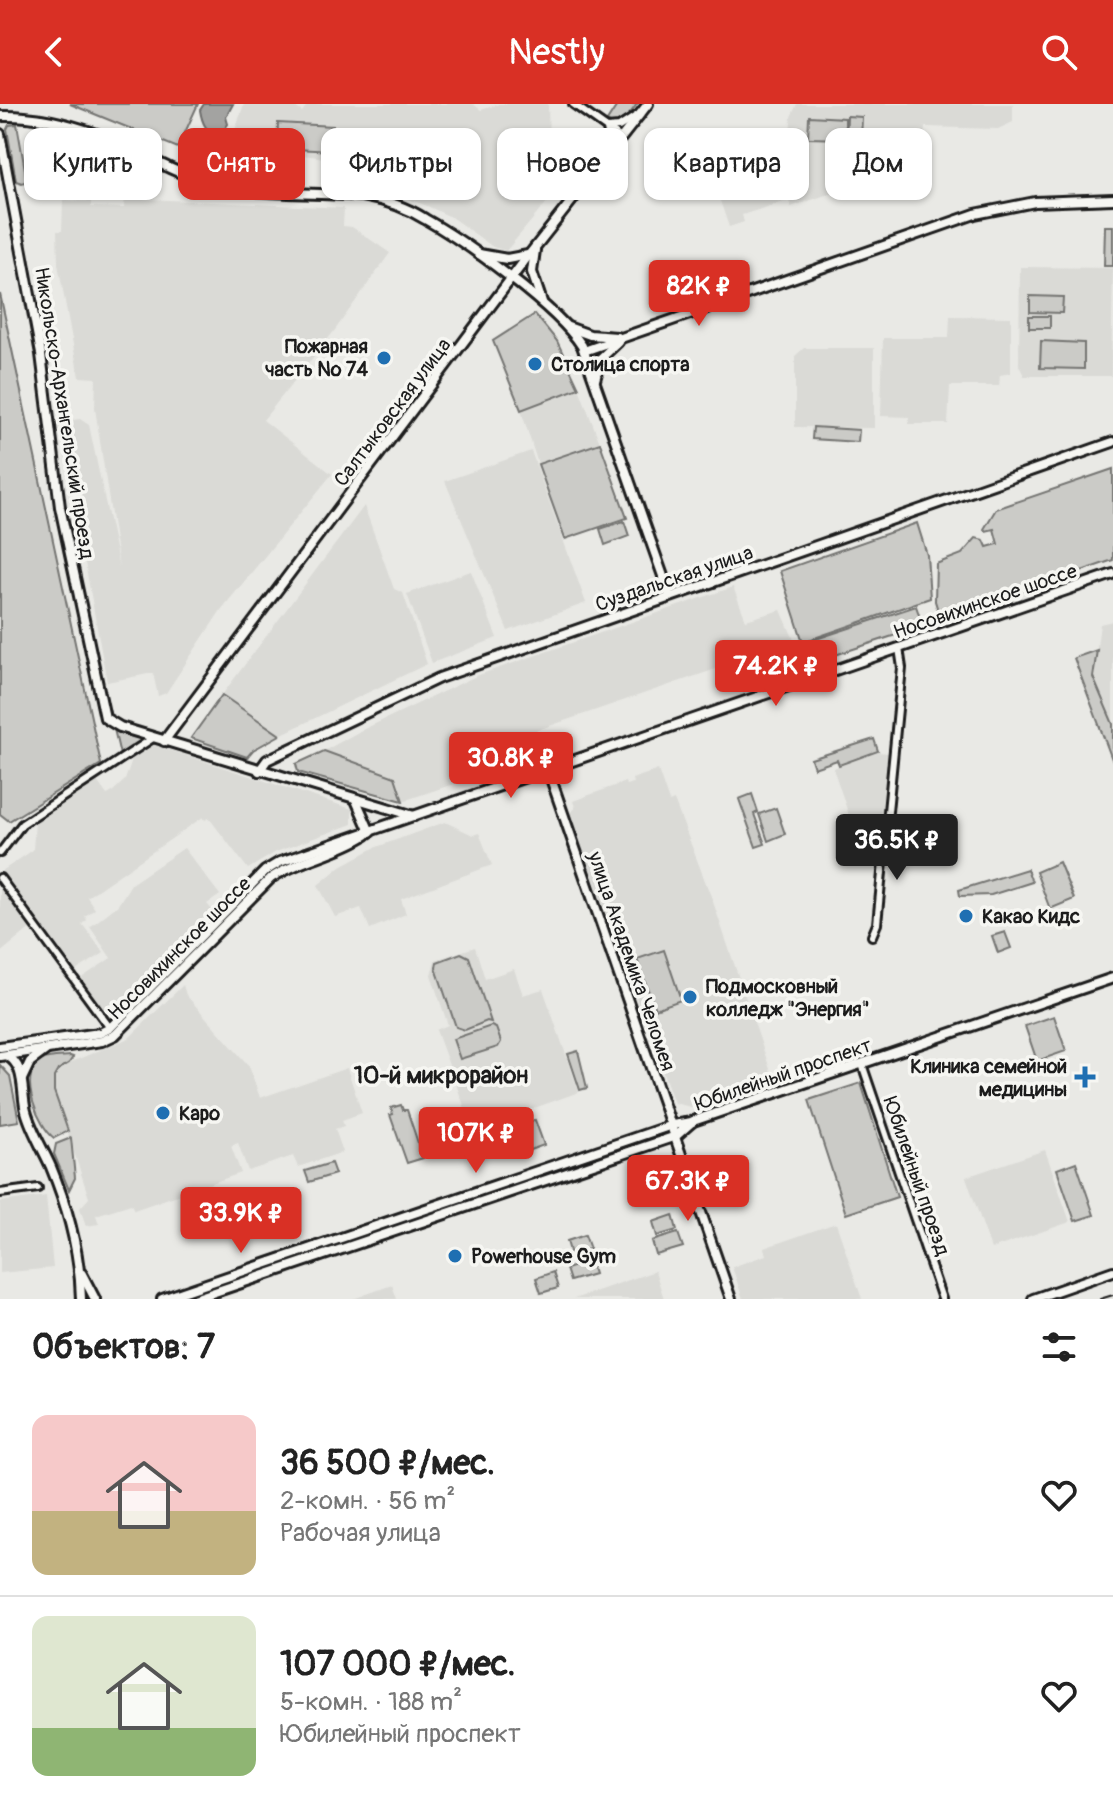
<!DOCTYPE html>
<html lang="ru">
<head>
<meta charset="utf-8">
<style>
  :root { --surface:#fff; --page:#f2f2f2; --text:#222; --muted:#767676; --line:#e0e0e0; --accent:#d93025 }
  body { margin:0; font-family:Pangolin,sans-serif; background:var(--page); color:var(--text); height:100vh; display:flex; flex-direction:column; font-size:30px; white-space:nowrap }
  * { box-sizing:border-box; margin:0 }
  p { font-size:26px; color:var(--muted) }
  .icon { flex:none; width:44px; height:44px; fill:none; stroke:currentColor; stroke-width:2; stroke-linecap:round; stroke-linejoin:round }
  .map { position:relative; height:1195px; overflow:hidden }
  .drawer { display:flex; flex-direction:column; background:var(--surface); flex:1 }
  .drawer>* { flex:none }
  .top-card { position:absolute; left:24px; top:24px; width:1066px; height:72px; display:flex; gap:16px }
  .price { position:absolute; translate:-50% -68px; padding:0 18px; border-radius:8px; background:var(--accent); color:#fff; font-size:26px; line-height:52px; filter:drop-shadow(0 2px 4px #0008) }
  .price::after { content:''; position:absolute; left:50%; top:48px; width:24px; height:18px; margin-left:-12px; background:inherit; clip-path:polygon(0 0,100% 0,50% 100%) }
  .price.on { background:#222; color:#fff }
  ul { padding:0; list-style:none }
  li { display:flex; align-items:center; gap:24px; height:200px; padding:0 32px }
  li+li { border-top:2px solid var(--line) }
  li span { display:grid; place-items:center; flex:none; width:224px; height:160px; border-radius:16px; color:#555 }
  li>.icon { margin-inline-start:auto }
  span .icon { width:96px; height:96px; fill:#fffc; stroke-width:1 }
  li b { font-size:34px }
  h2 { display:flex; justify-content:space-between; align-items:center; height:96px; padding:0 32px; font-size:34px }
  .tag { padding:0 28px; border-radius:16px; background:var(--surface); box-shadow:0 2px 6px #0004; font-size:28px; line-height:72px }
  .tag.on { background:var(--accent); color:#fff }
  header { display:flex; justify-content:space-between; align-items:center; height:104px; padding:0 32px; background:var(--accent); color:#fff; font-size:36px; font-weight:600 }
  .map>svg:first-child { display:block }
</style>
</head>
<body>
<header><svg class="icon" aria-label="back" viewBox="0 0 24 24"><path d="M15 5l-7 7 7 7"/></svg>Nestly<svg class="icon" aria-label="search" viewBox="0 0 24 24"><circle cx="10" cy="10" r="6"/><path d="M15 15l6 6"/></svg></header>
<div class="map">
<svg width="1113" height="1195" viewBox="0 0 1113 1195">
  <rect width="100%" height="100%" fill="#e9e9e5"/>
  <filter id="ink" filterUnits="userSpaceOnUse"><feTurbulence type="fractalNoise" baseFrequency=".0125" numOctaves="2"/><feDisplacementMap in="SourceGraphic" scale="16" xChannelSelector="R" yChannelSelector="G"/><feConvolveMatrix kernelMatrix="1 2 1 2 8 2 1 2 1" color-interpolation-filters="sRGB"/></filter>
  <g filter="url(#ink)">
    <!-- built -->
    <g fill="#dadad6">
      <polygon points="244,0 291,0 302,8 308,0 473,0 481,6 499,0 548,0 549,39 582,63 578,69 574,66 506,147 493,143 451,113 425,101 392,89 343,83 344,75 434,70 360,55 325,54 230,41"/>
      <polygon points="797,0 1013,0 1013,18 998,25 925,23 923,47 868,44 878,73 791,103 771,45 790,40 791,13"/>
      <polygon points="769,46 786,97 742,111 744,118 729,123 706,56 732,47"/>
      <polygon points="125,94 344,104 343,122 352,123 390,149 335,226 263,316 332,370 221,506 166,589 158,592 153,569 107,578 59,318 80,315 89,321 119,463 95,304 96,274 79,273 58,160 57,127 62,127 63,96 91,97 91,103 124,104"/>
      <polygon points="1020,163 1113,164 1111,272 1024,272 1019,261"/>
      <polygon points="950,212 1011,213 1011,269 1000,271 999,282 950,282 948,320 909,320 909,313 881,312 883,234 949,234"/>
      <polygon points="804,244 874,244 874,324 795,323 795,252"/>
      <polygon points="579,284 600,339 538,360 521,306"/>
      <polygon points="531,347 586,499 508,527 445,377"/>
      <polygon points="364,402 394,485 403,489 427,560 280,631 222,591"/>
      <polygon points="471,467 497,534 432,559 407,490"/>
      <polygon points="733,483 746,516 781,506 795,538 488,643 492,657 489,668 403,697 395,673 324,647 362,626 476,572"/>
      <polygon points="1113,517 1113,620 1093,573 1100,520"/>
      <polygon points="154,641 352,705 352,720 276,748 248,765 209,714 205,716 203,713 87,793 95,805 85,812 87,816 82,820 104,849 74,868 2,767 33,746 35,718 97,677 107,691 111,689 125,676 132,655"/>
      <polygon points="878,648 888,649 876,757 864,756 833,664"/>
      <polygon points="658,666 669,698 674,696 712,795 773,974 691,1003 674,999 570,709 575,703 573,697 625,678 626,681 633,679 632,675"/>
      <polygon points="445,718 473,731 479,729 492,761 401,795 406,810 370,825 361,804 335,813 318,781 341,762 374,744"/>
      <polygon points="184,744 220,791 207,800 215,809 110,915 80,875 111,854 90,823 118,801 131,780"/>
      <polygon points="0,780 32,823 0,849"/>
      <polygon points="475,843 485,875 514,865 523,891 543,885 579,988 473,1026 436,926 448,921 431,871 435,856"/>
      <polygon points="183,881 186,891 249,962 260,994 347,964 362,1009 342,1016 344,1022 335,1025 343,1048 298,1063 293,1052 248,1067 238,1039 231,1042 241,1069 134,1106 131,1100 96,1111 99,1120 86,1122 80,1104 89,1094 54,987 54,973 58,966 69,959 129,934"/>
      <polygon points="1045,1046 1070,1118 991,1145 966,1073"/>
      <polygon points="46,1092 53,1164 0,1169 0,1098"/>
      <polygon points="836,1119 862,1195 743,1195 732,1163 766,1151 764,1144"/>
      <polygon points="655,1167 664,1195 574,1195"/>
      <polygon points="392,1181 397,1195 353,1195"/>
    </g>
    <!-- green -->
    <g fill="#cbcbc7" stroke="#747472" stroke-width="2">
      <polygon points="70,0 198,0 178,44"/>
      <polygon points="618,0 637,0 623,19 616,22 607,17"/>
      <polygon points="809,12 845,14 845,35 808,34"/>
      <polygon points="847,12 862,13 861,37 846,37"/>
      <polygon points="278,19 333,22 332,47 277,44"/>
      <polygon points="17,20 27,77 22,79 16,77 7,25 9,21"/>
      <polygon points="695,64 699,66 702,76 701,80 678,90 673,88 669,78 671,73"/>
      <polygon points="1105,122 1113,122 1113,162 1104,162"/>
      <polygon points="0,190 101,660 9,717 0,710"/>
      <polygon points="1030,192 1063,193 1062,209 1030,208"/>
      <polygon points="535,210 557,237 579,284 521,306 493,237"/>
      <rect x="1029" y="212" width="21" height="12"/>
      <polygon points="1041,237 1084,239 1084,265 1040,264"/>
      <polygon points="813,323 859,326 858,338 812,335"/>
      <polygon points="600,339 627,414 565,435 538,360"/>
      <polygon points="1113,365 1113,456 941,516 935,497 936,460 962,450 976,434 984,436 987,443 998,440 994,425 986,427 984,425 996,405"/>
      <polygon points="624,417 629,432 605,441 600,425"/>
      <polygon points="917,419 927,451 930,494 803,538 780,467"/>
      <polygon points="916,502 923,522 817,557 810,537"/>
      <polygon points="1097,546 1093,573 1113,620 1113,658 1074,554"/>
      <polygon points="222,591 280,631 253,646 247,653 191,634"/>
      <polygon points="114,625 146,635 120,651"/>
      <polygon points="874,635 878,647 839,661 837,656 814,664 811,655"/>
      <polygon points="324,647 395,673 403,697 298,668 296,660"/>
      <polygon points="752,690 758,708 754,710 765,740 756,743 739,695"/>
      <polygon points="776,704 785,730 768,737 759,710"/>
      <polygon points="1059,758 1074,795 1050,805 1036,768"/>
      <polygon points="1027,765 1032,778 991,791 960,792 959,786"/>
      <polygon points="1005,828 1011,844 998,849 992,832"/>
      <polygon points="664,846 681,896 655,905 637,855"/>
      <polygon points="461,849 469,853 491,918 487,917 465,926 456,923 436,864 437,858"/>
      <polygon points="1054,912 1066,947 1037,957 1025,922"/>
      <polygon points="491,922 496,924 501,938 498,943 460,955 453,935"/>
      <polygon points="578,947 587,984 580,986 568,950"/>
      <path d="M70,952L73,953L69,959L58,966L54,973V987L68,1027L54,1034C39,1023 19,976 38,959C46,952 60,953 70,952Z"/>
      <polygon points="0,961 10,972 19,1017 0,1020"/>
      <polygon points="861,979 897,1093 846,1110 809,996"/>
      <polygon points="401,1001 403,1006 407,1006 423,1054 407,1059 390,1011 393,1010 391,1004"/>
      <polygon points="535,1016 544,1041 519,1050 510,1025"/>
      <polygon points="658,1030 659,1033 537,1074 536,1071"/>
      <polygon points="71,1034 75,1074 69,1086 54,1050 56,1040"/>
      <polygon points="1076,1058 1094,1111 1075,1117 1057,1065"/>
      <polygon points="331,1059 335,1070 309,1078 305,1067"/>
      <polygon points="530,1073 531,1076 408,1118 407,1116"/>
      <polygon points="673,1111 677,1126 657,1132 653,1118"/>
      <polygon points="402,1117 403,1119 278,1162 278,1160"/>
      <polygon points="678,1129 683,1143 656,1151 652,1137"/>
      <polygon points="585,1131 590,1145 571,1151 567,1137"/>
      <polygon points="590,1157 594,1170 570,1177 566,1165"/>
      <polygon points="553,1168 558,1184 541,1189 536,1174"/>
    </g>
    <!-- water -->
    <path fill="#a3a3a1" stroke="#6d6d6c" stroke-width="2" d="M204,0H233L226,13L228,20L219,33C206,28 202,19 200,6Z"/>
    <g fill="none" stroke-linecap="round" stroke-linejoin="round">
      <defs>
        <g id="street">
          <polyline points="573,0 621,34"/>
          <polyline points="607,24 619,23 636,12"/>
          <polyline points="596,65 598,52 609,38 607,24"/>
          <polyline points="0,749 22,720 153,634"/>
          <polyline points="0,774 110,924"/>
          <polyline points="872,832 877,820 902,564 899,544"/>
          <polyline points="862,960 942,1195"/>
          <polyline points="0,1089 38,1084"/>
        </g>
        <g id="secondary">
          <path d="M0,12C31,11 67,19 97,30C135,44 169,68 209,79C254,92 315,88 362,92C385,96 406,103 425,115C466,138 558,204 582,242L670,492"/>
          <polyline points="0,30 41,250 60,403 105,614 120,623 414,712"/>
          <polyline points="535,146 532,168 542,198"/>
          <polyline points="479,150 507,155 528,151"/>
          <polyline points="568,223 590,231 617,233"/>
          <polyline points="584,247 975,110 1035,98 1113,95"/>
          <polyline points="595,276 601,254 618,238"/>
          <polyline points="164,637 525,156 648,0"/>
          <polyline points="548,666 731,1195"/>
          <polyline points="259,667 267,656 439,574 1113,338"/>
          <polyline points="356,696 370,728"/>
          <polyline points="0,943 100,929 110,924 265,767 280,758 1113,470"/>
          <path d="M0,952L102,937L115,931L271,774C300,755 337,750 366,731"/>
          <path d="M7,952C26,961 21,989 26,1007C31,1026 43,1045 51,1063C68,1104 80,1151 81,1195"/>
          <polyline points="22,975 30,958 46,946"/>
          <polyline points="82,1170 95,1195"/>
          <polyline points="162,1195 672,1021 692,1018"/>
          <polyline points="194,1195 676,1032 693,1017 1113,874"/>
          <polyline points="1033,1195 1113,1167"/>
        </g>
      </defs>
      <!-- street casing -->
      <use href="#street" stroke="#1c1c1c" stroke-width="12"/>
      <!-- secondary casing -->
      <use href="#secondary" stroke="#1c1c1c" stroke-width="14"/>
      <!-- street -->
      <use href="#street" stroke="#f6f6f2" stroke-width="6"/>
      <!-- secondary -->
      <use href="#secondary" stroke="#f6f6f2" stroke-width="8"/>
      <!-- rail -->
      <polyline stroke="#1c1c1c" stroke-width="2" points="1100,1195 1113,1191"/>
    </g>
  </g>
  <!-- markers -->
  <g fill="#1f6fb2" stroke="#f6f6f2" stroke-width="3">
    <circle cx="384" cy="254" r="8"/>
    <circle cx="535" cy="260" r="8"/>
    <circle cx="966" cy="812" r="8"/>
    <circle cx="690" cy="893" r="8"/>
    <path d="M1081 961h8v8h8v8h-8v8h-8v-8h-8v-8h8z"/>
    <circle cx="163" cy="1009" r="8"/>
    <circle cx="455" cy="1152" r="8"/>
  </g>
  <g text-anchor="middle" stroke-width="7" stroke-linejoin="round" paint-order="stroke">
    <!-- poi labels -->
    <g font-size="20" font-weight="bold" fill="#1c1c1c" stroke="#f6f6f2" text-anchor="start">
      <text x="368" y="249" text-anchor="end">Пожарная<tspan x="368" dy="23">часть № 74</tspan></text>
      <text x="551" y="267">Столица спорта</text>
      <text x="982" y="819">Какао Кидс</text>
      <text x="706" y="889">Подмосковный<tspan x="706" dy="23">колледж "Энергия"</tspan></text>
      <text x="1067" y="969" text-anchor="end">Клиника семейной<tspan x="1067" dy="23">медицины</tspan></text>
      <text x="179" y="1016">Каро</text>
      <text x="471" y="1159">Powerhouse Gym</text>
    </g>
    <!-- street labels -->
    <g font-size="20" fill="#1c1c1c" stroke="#f6f6f2">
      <text transform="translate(392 308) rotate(-53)" y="7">Салтыковская улица</text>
      <text transform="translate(65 309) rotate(81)" y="7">Никольско-Архангельский проезд</text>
      <text transform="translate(674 474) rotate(-19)" y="7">Суздальская улица</text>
      <text transform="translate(985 497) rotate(-19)" y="7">Носовихинское шоссе</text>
      <text transform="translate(179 844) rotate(-45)" y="7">Носовихинское шоссе</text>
      <text transform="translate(632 857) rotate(71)" y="7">улица Академика Челомея</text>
      <text transform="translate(783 970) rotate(-19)" y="7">Юбилейный проспект</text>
      <text transform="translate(917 1072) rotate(71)" y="7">Юбилейный проезд</text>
    </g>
    <!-- quarter labels -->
    <g font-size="24" font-weight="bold" fill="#1c1c1c" stroke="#f6f6f2">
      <text x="441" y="979">10-й микрорайон</text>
    </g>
  </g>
</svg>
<b class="price" style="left:699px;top:224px">82K ₽</b>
<b class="price" style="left:776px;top:604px">74.2K ₽</b>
<b class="price" style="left:511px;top:696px">30.8K ₽</b>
<b class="price on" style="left:897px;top:778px">36.5K ₽</b>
<b class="price" style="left:476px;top:1071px">107K ₽</b>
<b class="price" style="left:688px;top:1119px">67.3K ₽</b>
<b class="price" style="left:241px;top:1151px">33.9K ₽</b>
<div class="top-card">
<a class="tag">Купить</a>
<a class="tag on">Снять</a>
<a class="tag">Фильтры</a>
<a class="tag">Новое</a>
<a class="tag">Квартира</a>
<a class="tag">Дом</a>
</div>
</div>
<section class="drawer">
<h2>Объектов: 7<svg class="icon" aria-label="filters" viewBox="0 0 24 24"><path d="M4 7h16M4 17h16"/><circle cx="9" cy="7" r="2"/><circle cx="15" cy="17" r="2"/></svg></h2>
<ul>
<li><span style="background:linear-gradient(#f6c9c9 60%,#c2b280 0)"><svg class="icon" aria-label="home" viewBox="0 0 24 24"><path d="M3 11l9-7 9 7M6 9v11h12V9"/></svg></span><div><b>36 500 ₽/мес.</b><p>2-комн. · 56 m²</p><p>Рабочая улица</p></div><svg class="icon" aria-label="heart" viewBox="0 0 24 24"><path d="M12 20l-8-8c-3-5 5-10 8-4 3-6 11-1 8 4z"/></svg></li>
<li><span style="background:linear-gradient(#dfe7d0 70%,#8fb573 0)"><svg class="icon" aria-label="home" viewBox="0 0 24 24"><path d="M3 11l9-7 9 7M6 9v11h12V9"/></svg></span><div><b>107 000 ₽/мес.</b><p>5-комн. · 188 m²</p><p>Юбилейный проспект</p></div><svg class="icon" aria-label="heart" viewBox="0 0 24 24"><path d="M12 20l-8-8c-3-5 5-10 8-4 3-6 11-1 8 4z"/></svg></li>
</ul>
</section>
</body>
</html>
